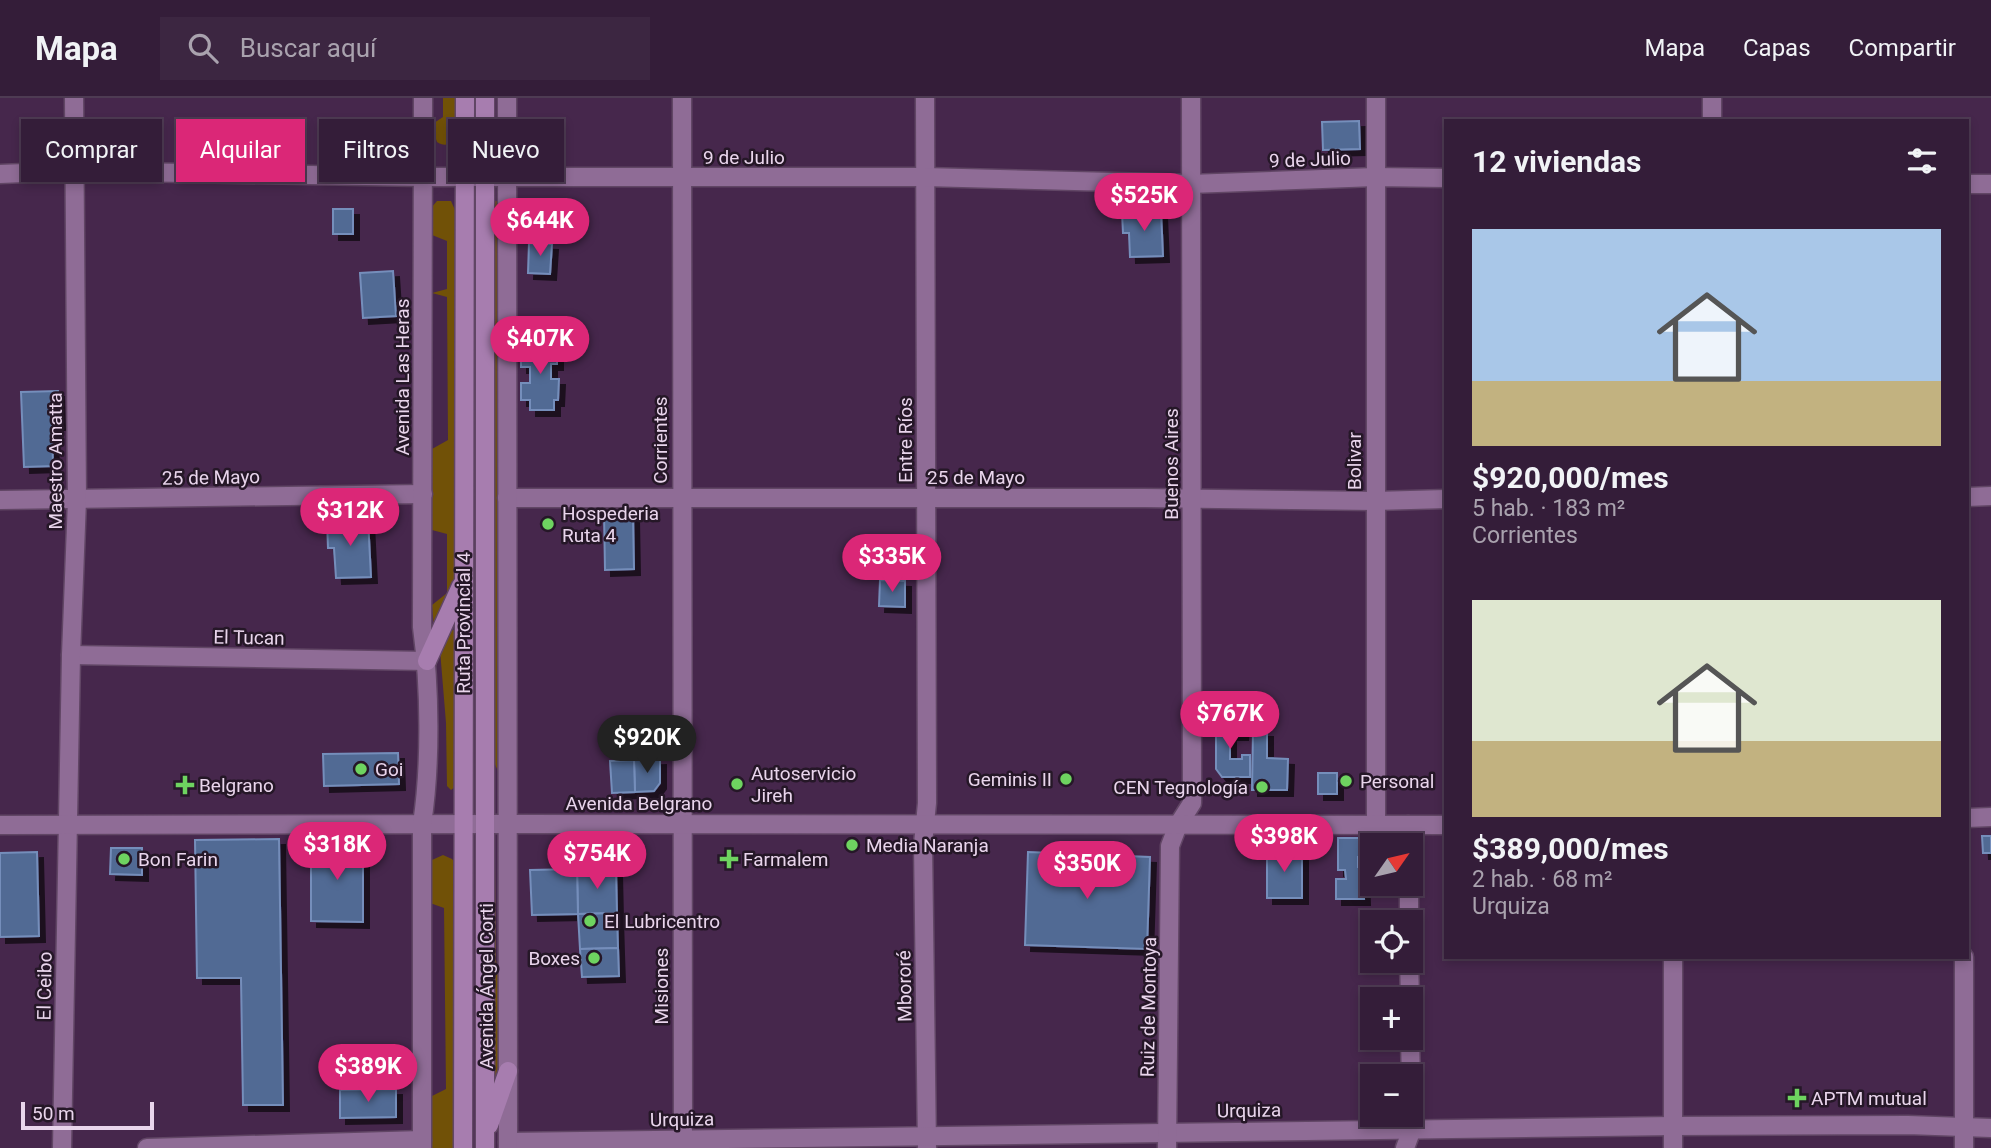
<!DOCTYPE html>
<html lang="es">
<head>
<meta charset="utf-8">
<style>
  :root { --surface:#341d39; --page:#3c2641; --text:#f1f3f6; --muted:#a9a2ae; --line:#4e3b53; --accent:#db2777 }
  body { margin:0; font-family:Roboto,sans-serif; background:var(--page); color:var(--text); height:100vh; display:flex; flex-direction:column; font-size:26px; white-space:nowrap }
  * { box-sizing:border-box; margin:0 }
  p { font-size:23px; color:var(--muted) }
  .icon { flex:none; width:38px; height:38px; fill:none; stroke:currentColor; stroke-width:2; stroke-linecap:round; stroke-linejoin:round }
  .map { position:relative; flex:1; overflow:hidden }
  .details { position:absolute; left:1444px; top:21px; width:525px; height:840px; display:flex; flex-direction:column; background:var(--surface); border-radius:0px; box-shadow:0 4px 10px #0003,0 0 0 2px var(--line) }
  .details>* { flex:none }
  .hud { position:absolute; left:21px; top:21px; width:665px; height:63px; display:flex; gap:14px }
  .needle { width:46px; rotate:56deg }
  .tools { position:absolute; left:1360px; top:735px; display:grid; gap:14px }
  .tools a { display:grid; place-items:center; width:63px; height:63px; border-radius:0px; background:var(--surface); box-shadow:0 4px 10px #0003,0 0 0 2px var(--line); font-size:35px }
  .scale { position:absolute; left:21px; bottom:18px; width:133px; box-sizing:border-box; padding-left:7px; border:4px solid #e9d5ec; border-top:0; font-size:19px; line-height:24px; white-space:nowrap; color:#e9d5ec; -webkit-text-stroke:5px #251727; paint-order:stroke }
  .price { position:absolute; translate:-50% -60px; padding:0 16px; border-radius:24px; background:var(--accent); color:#fff; font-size:23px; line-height:46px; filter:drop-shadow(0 2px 4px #0008) }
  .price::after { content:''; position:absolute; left:50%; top:42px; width:21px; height:16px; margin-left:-10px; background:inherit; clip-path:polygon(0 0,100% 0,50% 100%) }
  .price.current { background:#222; color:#fff }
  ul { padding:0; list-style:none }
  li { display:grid; align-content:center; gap:14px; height:371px; padding:0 28px }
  li span { display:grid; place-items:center; height:217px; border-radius:0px; color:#555 }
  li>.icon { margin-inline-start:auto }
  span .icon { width:126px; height:126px; fill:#fffc; stroke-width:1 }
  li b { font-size:30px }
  h2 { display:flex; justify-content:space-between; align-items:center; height:84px; padding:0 28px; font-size:30px }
  .pill { padding:0 24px; border-radius:0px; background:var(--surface); box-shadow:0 4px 10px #0003,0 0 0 2px var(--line); font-size:24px; line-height:63px }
  .pill.current { background:var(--accent); color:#fff }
  header { display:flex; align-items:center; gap:42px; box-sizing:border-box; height:98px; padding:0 35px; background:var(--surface); border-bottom:2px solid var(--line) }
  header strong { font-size:33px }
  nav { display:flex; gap:38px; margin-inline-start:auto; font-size:24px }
  .search { width:490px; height:63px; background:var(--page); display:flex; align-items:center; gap:18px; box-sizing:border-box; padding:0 24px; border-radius:0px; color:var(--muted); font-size:26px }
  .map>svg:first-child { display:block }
</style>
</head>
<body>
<header>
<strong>Mapa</strong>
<div class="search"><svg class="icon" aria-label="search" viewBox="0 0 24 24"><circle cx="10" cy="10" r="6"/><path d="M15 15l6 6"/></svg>Buscar aquí</div>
<nav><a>Mapa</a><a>Capas</a><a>Compartir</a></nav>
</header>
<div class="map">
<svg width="1991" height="1050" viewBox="0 0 1991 1050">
  <defs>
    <filter id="shadow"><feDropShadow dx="6" dy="6" stdDeviation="0" flood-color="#0009"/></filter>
  </defs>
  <rect width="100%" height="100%" fill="#46274c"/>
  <!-- green -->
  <g fill="#715107">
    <path d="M443,0H457L456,40C451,47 444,49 437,44L434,35V25L443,19Z"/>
    <polygon points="437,103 451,103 455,112 456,490 434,530 432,507 447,495 447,436 432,432 432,351 448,342 447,199 432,195 447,191 447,143 432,137 431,110"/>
    <polygon points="496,103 499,104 500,678 492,659 493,104"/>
    <polygon points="454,532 456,534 456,688 451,692 447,688 446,625 440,552 449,533"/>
    <polygon points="443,757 452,761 456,766 457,1050 431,1050 432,998 446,991 444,810 430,805 429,767 432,762"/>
    <polygon points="493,763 495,765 496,862 500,892 503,975 493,991"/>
  </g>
  <!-- building -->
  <g fill="#516a94" stroke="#758ebb" stroke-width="2" filter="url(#shadow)">
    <polygon points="1359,23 1360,51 1323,52 1322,24"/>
    <rect x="333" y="111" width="20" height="25"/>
    <polygon points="1161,113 1163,158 1130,159 1129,135 1123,135 1122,115"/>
    <polygon points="529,145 552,146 550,176 528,175"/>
    <polygon points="393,173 396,218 363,220 360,175"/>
    <polygon points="528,244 553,245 553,251 557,251 557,266 551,266 551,281 559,281 558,302 554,302 554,312 530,312 530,302 521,302 521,285 530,285 530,269 521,269 521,252 528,252"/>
    <polygon points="58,293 59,326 52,327 53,368 24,369 21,294"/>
    <polygon points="604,415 633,416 634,471 605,472"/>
    <polygon points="368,421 371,479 336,480 334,450 328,450 327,423"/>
    <polygon points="880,482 905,483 905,509 879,508"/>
    <polygon points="1221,622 1243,622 1242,636 1230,636 1230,661 1242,661 1242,657 1250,657 1250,679 1222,679 1216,671 1216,629"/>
    <polygon points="1253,633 1267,633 1267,660 1288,661 1287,692 1252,692"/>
    <polygon points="398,655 399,686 324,688 323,656"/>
    <polygon points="660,661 660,685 654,693 635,694 634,662"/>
    <polygon points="634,662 635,694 612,695 610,663"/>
    <rect x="1318" y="675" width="19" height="21"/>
    <polygon points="1982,738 1991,738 1991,755 1983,755"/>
    <polygon points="1338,740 1362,740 1362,759 1358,759 1358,769 1363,769 1364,801 1336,801 1336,781 1346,781 1345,772 1338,772"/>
    <polygon points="279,741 283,1007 243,1007 241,880 197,880 195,742"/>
    <polygon points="311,745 363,745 363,824 311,823"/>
    <polygon points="111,750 142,750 142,777 110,776"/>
    <rect x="1267" y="752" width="35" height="48"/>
    <polygon points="37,754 39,838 0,839 0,755"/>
    <polygon points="1028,754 1150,759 1147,851 1025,847"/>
    <polygon points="616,770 617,815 578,816 577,771"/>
    <polygon points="577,771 578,816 532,817 530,772"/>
    <polygon points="617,815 618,850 580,851 578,816"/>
    <polygon points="618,850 619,878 582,879 580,851"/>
    <polygon points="396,991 396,1019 340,1020 340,992"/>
  </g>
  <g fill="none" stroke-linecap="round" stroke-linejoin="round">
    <defs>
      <g id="minor">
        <polyline points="682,0 683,1050"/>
        <polyline points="925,0 927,705 923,746 927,1050"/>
        <polyline points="1712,0 1712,23"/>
        <polyline points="0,76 73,73 422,79 925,79 1190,86 1375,79 1446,80"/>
        <polyline points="1967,86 1991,86"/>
        <polyline points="1967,399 1991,398"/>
        <polyline points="507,400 1145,400 1375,403 1446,401"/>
        <polyline points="0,402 423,396"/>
        <polyline points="71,557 427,563"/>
        <polyline points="1376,726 1376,0"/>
        <polyline points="1408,727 1408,747"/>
        <polyline points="1409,786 1409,824"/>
        <polyline points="1409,863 1410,901"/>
        <polyline points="508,1044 1673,1028 1908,1027 1991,1030"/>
        <polyline points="62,1050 71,557 77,402 74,0"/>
        <polyline points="147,1050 422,1042"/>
        <polyline points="1167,1050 1170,748 1178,727 1192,705 1191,0"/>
        <polyline points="1405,1050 1412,1031 1410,940"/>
        <polyline points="1673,1050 1673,859"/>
        <polyline points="1964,1050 1964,859"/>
      </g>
      <g id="secondary">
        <polyline points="507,0 508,1050"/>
        <polyline points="1967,720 1991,719"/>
        <polyline points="0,727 507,726 1446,727"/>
        <path d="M422,1050V726C431,667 430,588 422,529L423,0"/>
      </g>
      <g id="primary">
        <polyline points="427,563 461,488"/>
        <polyline points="489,1027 508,973"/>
        <polyline points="463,1050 465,0"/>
        <polyline points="485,1050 485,0"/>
      </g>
    </defs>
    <!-- minor casing -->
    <use href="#minor" stroke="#614665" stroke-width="21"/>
    <!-- secondary casing -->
    <use href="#secondary" stroke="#614665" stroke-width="21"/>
    <!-- primary casing -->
    <use href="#primary" stroke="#614665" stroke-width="21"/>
    <!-- minor -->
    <use href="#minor" stroke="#8f6c96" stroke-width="18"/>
    <!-- secondary -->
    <use href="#secondary" stroke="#8f6c96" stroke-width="18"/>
    <!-- primary -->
    <use href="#primary" stroke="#a77daf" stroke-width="18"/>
  </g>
  <!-- markers -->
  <g fill="#6ed360" stroke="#251727" stroke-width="2.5">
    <circle cx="548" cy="426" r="7"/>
    <circle cx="361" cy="671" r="7"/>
    <circle cx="1066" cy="681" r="7"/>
    <circle cx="1346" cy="683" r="7"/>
    <circle cx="737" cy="686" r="7"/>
    <path d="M181.5 676.5h7v7h7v7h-7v7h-7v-7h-7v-7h7z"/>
    <circle cx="1262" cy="689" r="7"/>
    <circle cx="852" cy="747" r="7"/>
    <circle cx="124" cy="761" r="7"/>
    <path d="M725.5 750.5h7v7h7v7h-7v7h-7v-7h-7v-7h7z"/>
    <circle cx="590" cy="823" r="7"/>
    <circle cx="594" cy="860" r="7"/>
    <path d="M1793.5 989.5h7v7h7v7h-7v7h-7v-7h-7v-7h7z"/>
  </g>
  <g text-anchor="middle" stroke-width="5" stroke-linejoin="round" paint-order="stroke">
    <!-- street labels -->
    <g font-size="19" fill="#e9d5ec" stroke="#251727">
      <text x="744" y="66">9 de Julio</text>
      <text transform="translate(1310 61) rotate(-2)" y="7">9 de Julio</text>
      <text transform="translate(402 279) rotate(-90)" y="7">Avenida Las Heras</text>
      <text transform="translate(660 342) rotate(-90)" y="7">Corrientes</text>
      <text transform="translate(905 342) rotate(-90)" y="7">Entre Ríos</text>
      <text transform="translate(55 363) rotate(-90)" y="7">Maestro Amatta</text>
      <text transform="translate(1354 363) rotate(-90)" y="7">Bolivar</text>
      <text transform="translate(1171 366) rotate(-90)" y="7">Buenos Aires</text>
      <text transform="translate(211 379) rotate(-1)" y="7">25 de Mayo</text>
      <text x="976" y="386">25 de Mayo</text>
      <text transform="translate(463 525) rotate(-90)" y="7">Ruta Provincial 4</text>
      <text transform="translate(249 539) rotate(1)" y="7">El Tucan</text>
      <text x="639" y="712">Avenida Belgrano</text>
      <text transform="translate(44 888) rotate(-89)" y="7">El Ceibo</text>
      <text transform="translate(486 888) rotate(-90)" y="7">Avenida Ángel Corti</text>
      <text transform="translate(661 888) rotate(-90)" y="7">Misiones</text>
      <text transform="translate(904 888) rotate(-91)" y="7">Mbororé</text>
      <text transform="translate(1148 909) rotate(-89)" y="7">Ruiz de Montoya</text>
      <text transform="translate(1249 1012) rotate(-1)" y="7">Urquiza</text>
      <text transform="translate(682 1021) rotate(-1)" y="7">Urquiza</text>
    </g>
    <!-- poi labels -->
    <g font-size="19" fill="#e9d5ec" stroke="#251727" text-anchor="start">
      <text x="562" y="422">Hospederia<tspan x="562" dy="22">Ruta 4</tspan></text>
      <text x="375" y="678">Goi</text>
      <text x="751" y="682">Autoservicio<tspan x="751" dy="22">Jireh</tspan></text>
      <text x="1052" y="688" text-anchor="end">Geminis II</text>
      <text x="1360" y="690">Personal</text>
      <text x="199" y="694">Belgrano</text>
      <text x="1248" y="696" text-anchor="end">CEN Tegnología</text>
      <text x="866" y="754">Media Naranja</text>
      <text x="138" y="768">Bon Farin</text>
      <text x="743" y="768">Farmalem</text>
      <text x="604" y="830">El Lubricentro</text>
      <text x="580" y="867" text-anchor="end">Boxes</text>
      <text x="1811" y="1007">APTM mutual</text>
    </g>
  </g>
</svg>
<div class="tools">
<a><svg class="needle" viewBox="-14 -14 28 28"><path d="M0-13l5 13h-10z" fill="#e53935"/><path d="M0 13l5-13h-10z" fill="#a9a2ae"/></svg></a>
<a><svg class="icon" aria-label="locate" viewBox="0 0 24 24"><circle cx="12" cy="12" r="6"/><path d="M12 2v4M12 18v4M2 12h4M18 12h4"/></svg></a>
<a>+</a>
<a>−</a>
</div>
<div class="scale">50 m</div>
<b class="price" style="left:1144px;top:135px">$525K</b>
<b class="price" style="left:540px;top:160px">$644K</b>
<b class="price" style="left:540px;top:278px">$407K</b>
<b class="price" style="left:350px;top:450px">$312K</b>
<b class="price" style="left:892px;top:496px">$335K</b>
<b class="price" style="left:1230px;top:653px">$767K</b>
<b class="price current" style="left:647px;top:677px">$920K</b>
<b class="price" style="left:1284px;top:776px">$398K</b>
<b class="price" style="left:337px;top:784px">$318K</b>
<b class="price" style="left:597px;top:793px">$754K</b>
<b class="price" style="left:1087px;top:803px">$350K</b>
<b class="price" style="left:368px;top:1006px">$389K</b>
<div class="hud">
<a class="pill">Comprar</a>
<a class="pill current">Alquilar</a>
<a class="pill">Filtros</a>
<a class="pill">Nuevo</a>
</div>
<section class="details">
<h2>12 viviendas<svg class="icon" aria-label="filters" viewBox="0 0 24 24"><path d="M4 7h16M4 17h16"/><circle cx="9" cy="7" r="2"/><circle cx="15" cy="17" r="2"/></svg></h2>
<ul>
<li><span style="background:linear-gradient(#a9c7e8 70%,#c2b280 0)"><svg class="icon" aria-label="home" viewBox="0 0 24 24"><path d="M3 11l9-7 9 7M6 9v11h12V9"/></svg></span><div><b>$920,000/mes</b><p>5 hab. · 183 m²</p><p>Corrientes</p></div></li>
<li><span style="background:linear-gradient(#dfe7d0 65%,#c2b280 0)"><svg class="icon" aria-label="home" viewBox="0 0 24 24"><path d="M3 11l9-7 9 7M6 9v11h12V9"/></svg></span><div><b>$389,000/mes</b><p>2 hab. · 68 m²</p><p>Urquiza</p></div></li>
</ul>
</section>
</div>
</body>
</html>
